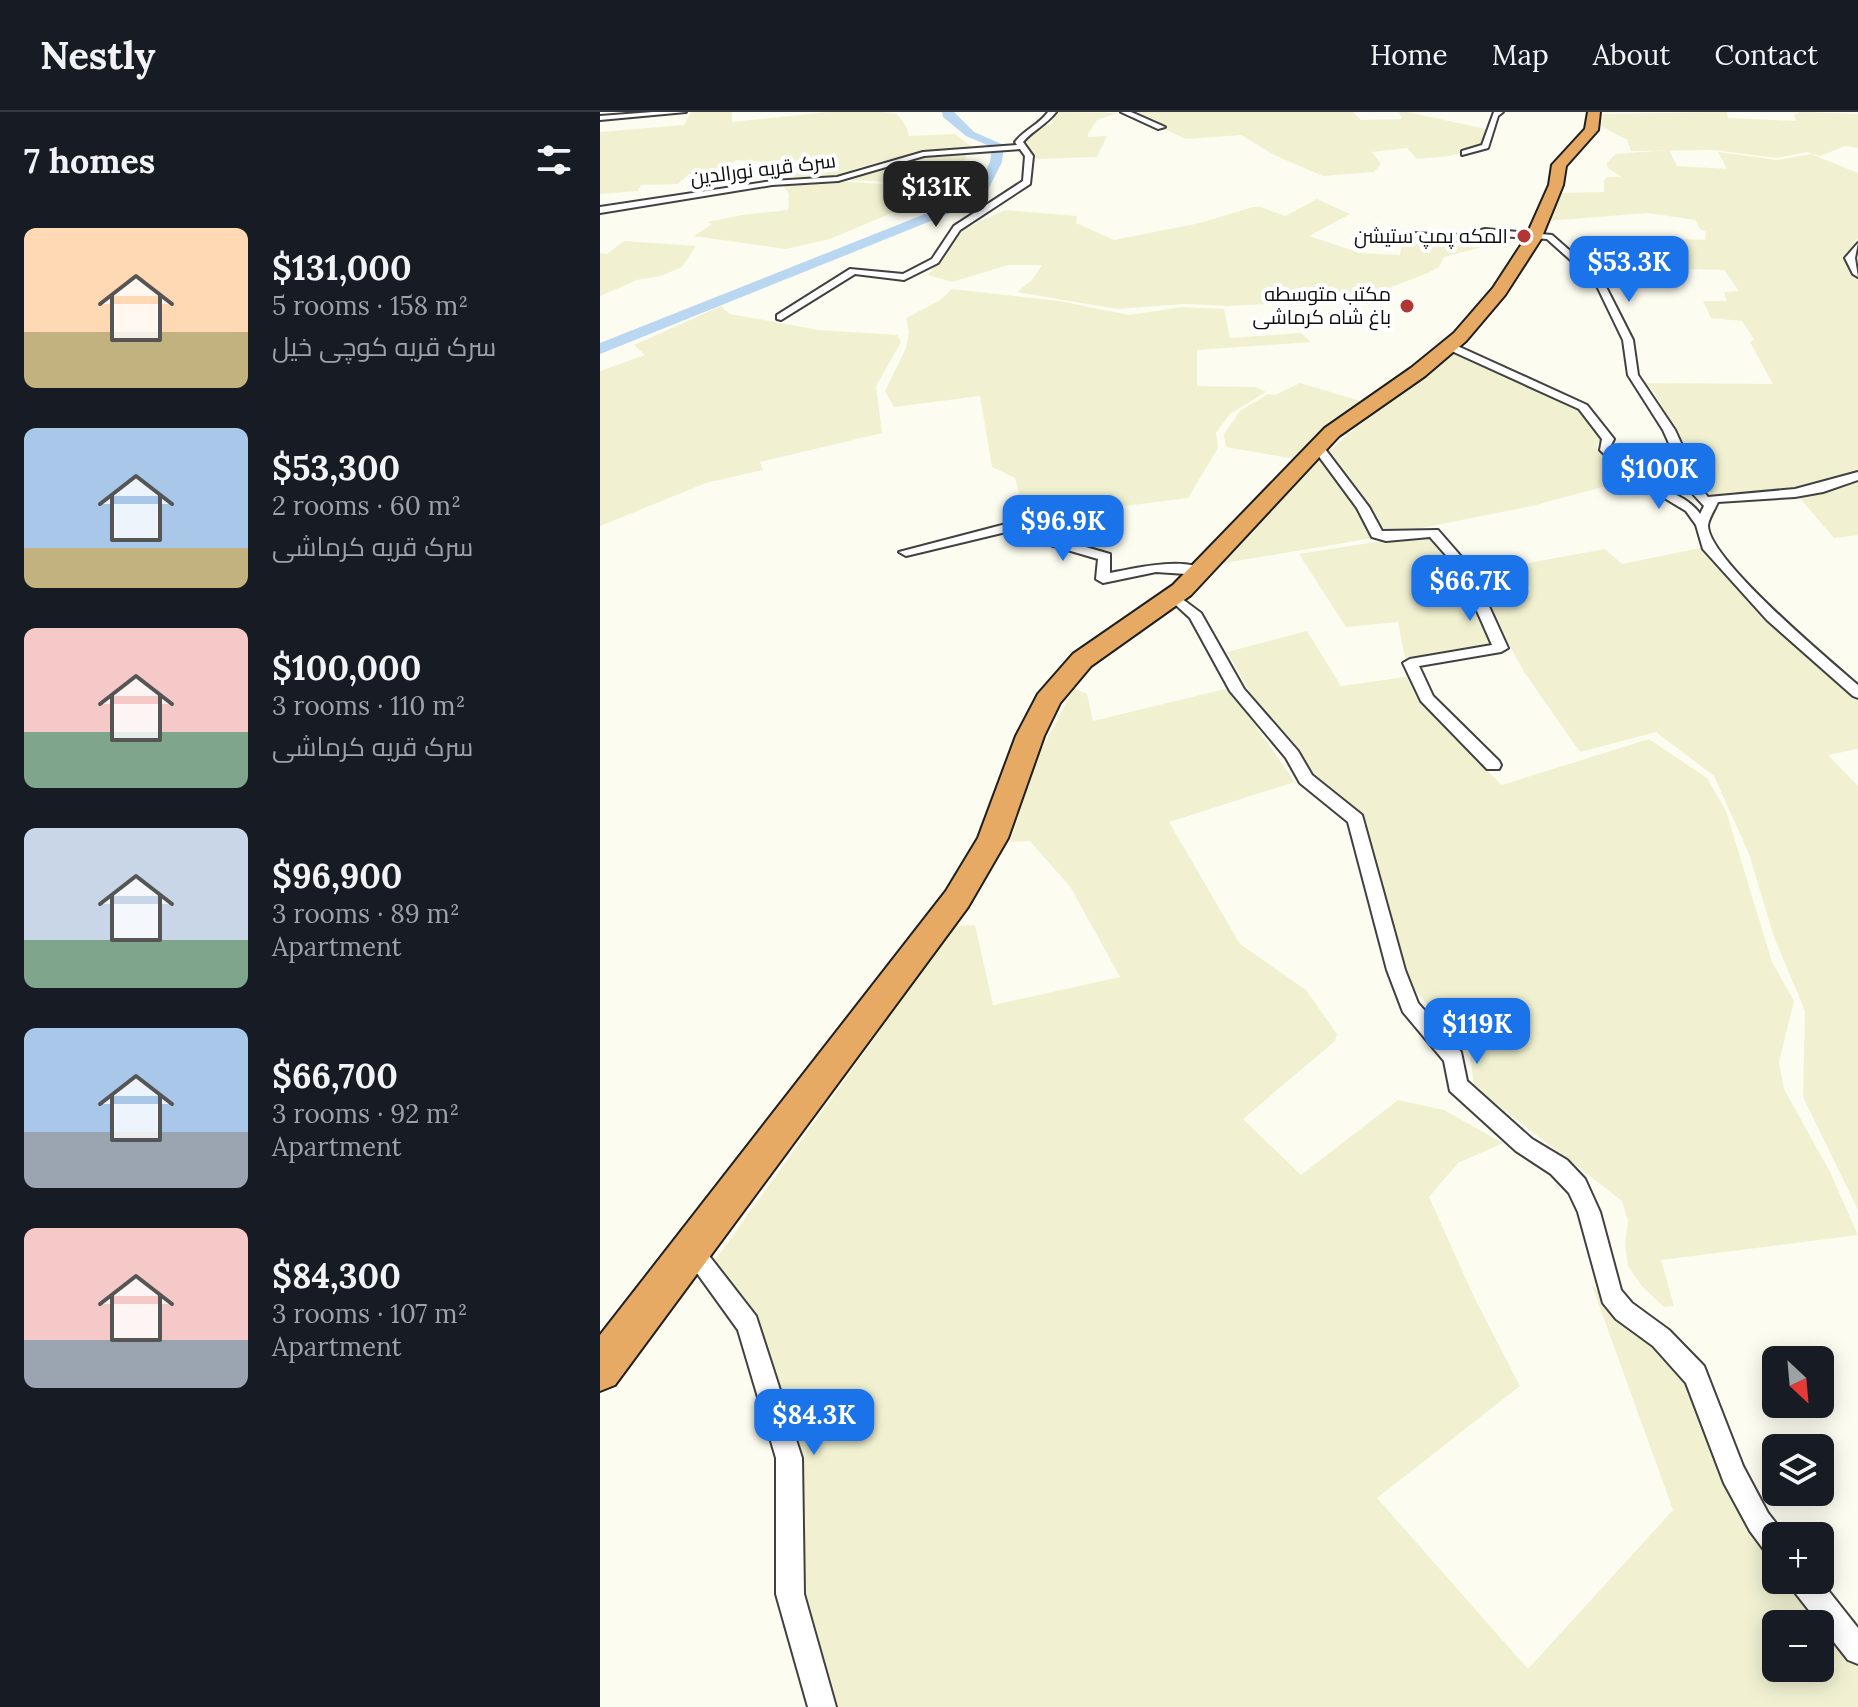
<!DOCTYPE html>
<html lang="en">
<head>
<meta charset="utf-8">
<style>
  :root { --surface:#171b24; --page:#20242c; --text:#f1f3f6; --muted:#9ea1a6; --line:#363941; --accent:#1a73e8 }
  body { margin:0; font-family:Lora,Cairo,serif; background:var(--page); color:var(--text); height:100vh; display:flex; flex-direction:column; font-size:30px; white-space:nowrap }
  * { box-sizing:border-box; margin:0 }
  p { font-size:26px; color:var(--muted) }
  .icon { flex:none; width:44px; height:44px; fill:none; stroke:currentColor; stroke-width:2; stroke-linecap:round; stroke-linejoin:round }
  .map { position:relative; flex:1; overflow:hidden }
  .sheet { display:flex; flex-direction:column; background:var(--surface); width:600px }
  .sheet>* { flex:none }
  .needle { width:52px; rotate:154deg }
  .buttons { position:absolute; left:1162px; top:1234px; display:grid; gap:16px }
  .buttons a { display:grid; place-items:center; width:72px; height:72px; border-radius:12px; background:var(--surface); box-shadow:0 4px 20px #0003; font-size:40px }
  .price { position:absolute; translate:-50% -68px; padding:0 18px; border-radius:16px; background:var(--accent); color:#fff; font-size:26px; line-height:52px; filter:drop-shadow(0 2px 4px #0008) }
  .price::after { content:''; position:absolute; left:50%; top:48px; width:24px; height:18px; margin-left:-12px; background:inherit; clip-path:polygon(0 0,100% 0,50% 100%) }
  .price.current { background:#222; color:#fff }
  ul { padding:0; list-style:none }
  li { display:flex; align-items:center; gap:24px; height:200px; padding:0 24px }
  li span { display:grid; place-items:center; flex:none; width:224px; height:160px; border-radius:12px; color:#555 }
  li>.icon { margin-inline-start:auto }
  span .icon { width:96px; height:96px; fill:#fffc; stroke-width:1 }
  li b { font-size:34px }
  h2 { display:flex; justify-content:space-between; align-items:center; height:96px; padding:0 24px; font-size:34px }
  header { display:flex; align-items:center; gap:48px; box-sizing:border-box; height:112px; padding:0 40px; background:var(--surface); border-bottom:2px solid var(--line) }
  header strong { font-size:38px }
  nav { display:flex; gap:44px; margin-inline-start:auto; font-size:28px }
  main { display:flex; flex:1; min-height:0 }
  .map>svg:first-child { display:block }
</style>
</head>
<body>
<header>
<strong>Nestly</strong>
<nav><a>Home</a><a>Map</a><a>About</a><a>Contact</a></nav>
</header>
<main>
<section class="sheet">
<h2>7 homes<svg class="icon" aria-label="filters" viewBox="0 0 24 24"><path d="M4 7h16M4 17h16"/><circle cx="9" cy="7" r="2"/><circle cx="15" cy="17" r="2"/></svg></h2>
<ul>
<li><span style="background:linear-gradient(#ffd9b3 65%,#c2b280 0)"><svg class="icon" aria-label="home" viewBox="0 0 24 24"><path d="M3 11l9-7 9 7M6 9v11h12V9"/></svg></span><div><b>$131,000</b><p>5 rooms · 158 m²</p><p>سرک قریه کوچی خیل</p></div></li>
<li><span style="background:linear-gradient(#a9c7e8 75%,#c2b280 0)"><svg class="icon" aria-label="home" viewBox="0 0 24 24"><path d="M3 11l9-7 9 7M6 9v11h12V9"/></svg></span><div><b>$53,300</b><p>2 rooms · 60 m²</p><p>سرک قریه کرماشی</p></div></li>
<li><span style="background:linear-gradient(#f6c9c9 65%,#7fa58c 0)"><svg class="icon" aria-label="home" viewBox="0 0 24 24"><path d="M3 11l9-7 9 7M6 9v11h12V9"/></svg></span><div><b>$100,000</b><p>3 rooms · 110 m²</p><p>سرک قریه کرماشی</p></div></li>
<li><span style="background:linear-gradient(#c9d6e8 70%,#7fa58c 0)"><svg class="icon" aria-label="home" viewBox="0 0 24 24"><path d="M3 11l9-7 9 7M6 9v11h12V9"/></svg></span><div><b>$96,900</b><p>3 rooms · 89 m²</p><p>Apartment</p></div></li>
<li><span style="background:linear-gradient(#a9c7e8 65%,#9aa5b1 0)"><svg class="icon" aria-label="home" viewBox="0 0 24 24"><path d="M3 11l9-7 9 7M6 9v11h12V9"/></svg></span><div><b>$66,700</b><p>3 rooms · 92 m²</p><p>Apartment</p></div></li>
<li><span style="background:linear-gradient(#f6c9c9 70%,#9aa5b1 0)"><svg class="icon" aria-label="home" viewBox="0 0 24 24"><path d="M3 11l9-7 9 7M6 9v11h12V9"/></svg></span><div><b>$84,300</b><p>3 rooms · 107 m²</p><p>Apartment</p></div></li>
</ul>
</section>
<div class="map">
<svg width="1258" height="1595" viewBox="0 0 1258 1595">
  <rect width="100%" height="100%" fill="#fdfcf0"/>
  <!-- farmland -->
  <g fill="#f1f1d2" fill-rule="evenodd">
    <polygon points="91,0 132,0 132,10 228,0 282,0 297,2 306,14 309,24 355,22 372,35 320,39 253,57 258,60 229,65 190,65 201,59 204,55 201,52 136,48 118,62 89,62 78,72 41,73 38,79 0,82 0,20 84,13"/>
    <polygon points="459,0 518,1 497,8 488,22 488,25 507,24 497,45 439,47 432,45 420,31 433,18 453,11 450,5"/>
    <polygon points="526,0 753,0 761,8 802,7 799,0 807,0 886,17 882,33 850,44 817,47 807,36 772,40 781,52 774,60 723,64 674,43 641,23 586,27"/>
    <polygon points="1127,0 1128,6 1196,9 1194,3 1200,0 1258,2 1258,36 1245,34 1220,44 1207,40 1177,46 1114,38 1031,39 1027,28 1001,14 1003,2"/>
    <polygon points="1069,38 1077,54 1127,57 1118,40 1178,48 1211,42 1258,61 1258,126 1253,132 1248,152 1258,162 1258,423 1234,426 1198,384 1116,390 1054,280 1045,271 1173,272 1150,230 1154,227 1142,209 1111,206 1103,189 1127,189 1124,180 1139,179 1124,158 1079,157 1069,149 1064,126 1105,128 1106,120 1100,117 1095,108 1048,101 948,109 960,81 1004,80 1004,68 1007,65 1022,65 1009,57 1006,52 1016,42"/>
    <polygon points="364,41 366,46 360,53 337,72 247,68 333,43"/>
    <polygon points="229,69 340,75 327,86 230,127 186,137 94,124 112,112 107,110 142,103 188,98 189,82 182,72"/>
    <polygon points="717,87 750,102 709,124 760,141 800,143 802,125 843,130 865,127 882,135 844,145 839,155 828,161 786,177 690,191 627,194 584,192 517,197 417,180 432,168 442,153 408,153 352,170 328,163 363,118 405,98 477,104 476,111 514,128 600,111 653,95 661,95 685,104"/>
    <polygon points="24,129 67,132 96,134 82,155 61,164 37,168 0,184 0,141 7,142"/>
    <polygon points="352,177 459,189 529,203 583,195 624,197 630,226 701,221 711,230 597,238 597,274 655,275 666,280 630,302 616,321 618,336 588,386 509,396 498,402 508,433 500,442 432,423 440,404 421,389 415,366 392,355 380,284 294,295 285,279 306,236 309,220 306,206 339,189"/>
    <polygon points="121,194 130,202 219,218 297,223 301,230 276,274 282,321 160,350 163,358 106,371 0,414 0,259 45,243 34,233"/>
    <polygon points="857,240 978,295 1004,325 997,332 998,337 1032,367 932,394 786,423 725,342 792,286"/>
    <polygon points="700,271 764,290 695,347 626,335 624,322 640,299 668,282 675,283"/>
    <polygon points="720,347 757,394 773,426 619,452"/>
    <polygon points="827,422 864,463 899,534 805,546 798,510 746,515 699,442"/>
    <polygon points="1100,436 1108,438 1171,510 1258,587 1258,637 1228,643 1258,674 1258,1098 1203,985 1205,899 1174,825 1149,742 1114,664 1056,620 980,640 924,560 883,485 931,478 921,453 928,451 1005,437 1022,452"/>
    <polygon points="707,519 741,574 806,565 847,619 902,673 1049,627 1107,666 1126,699 1172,850 1194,889 1179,950 1184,977 1230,1060 1258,1123 1061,1148 1074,1194 1064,1195 1042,1174 1028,1154 1025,1132 1028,1109 1022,1089 874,975 870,938 817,881 779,794 747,692 715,667 695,632 652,584 627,540"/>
    <path d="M474,576L487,582L493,609L629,576L695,670L569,710L640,832L706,878L737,922L735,929L643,1007L701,1063L798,988L844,998L903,1031L858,1051L829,1085L875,1187L920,1274L777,1386L928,1557L1073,1398L991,1171L1014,1199L1047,1222L1086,1266L1115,1347L1139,1401L1176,1444V1468H1196L1220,1497L1258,1553V1595H229L195,1495L176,1272L111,1154L355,814L375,813L393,893L520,865L471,776L430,729L410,730L435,650ZM1176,1512H1220V1556H1176Z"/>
  </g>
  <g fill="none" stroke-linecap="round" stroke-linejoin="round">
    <!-- river -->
    <polygon fill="#b9d7f0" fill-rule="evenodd" points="342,0 354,0 374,20 404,33 402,50 383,88 0,242 0,231 373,83 390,50 392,35 366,24 343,5"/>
    <defs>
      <g id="street">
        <polygon points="53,0 86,0 0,8 0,4"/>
        <path d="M448,0H456C446,13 433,18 423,30L433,44L430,72L360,118L338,151L304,168L255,162L181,208L177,207V203L250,157L303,162L332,147L354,114L423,69L425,44L420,37L324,44L238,69L172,73L0,101V95L172,69L237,65L323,40L417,33L415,30C425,17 439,13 448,0Z"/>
        <polygon points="521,0 531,0 565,15 558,17"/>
        <polygon points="894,0 903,0 898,4 888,36 862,43 862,39 882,33"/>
        <path d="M885,117L952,123L1002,167L1033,228L1038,263L1075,318L1103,379L1108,385L1195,377L1258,360V368L1223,380L1195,385L1118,390C1115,397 1109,406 1108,413C1107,446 1230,549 1258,573V586L1253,584L1167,508L1103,437L1096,413L1086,399L1051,378L1036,373L1000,338L1002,327L979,297L845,236V232H853L987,293L1014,327L1010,335C1021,345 1032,360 1044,367C1063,379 1087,383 1100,402L1104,394L1091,380L1063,318L1028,263L1023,228L995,170L947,127L885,123L860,129L807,124L811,121L860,123Z"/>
        <polygon points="1258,131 1255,146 1258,165 1253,162 1245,146"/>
        <polygon points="714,333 722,333 769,395 782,419 838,418 872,457 908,536 901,540 819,554 833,584 899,649 901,653 899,657 887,657 821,589 803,551 810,547 892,533 859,458 830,425 786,429 772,425 757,396 712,335"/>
        <path d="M406,412L510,442V461C535,456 586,444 608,459L601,463L556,460L503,471L496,467L498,447L406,420L306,444L299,440Z"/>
        <polygon points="573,480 601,501 644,577 698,639 712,663 762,703 805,858 818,891 861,940 867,969 932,1027 967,1048 985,1067 1000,1100 1021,1178 1032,1191 1069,1218 1104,1254 1143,1354 1168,1401 1186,1424 1176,1424 1176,1446 1167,1442 1150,1419 1124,1371 1086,1271 1053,1234 1016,1207 1003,1191 978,1100 969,1081 951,1062 916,1039 850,979 844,949 803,900 787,858 748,710 700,671 686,646 630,579 590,506 566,484"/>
        <polygon points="92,1129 100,1132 156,1204 202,1346 204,1482 236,1595 208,1595 176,1482 176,1346 138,1218 81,1139 84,1132"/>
        <polygon points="1189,1468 1220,1468 1258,1516 1258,1552 1248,1548 1193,1478"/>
      </g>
      <polygon id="highway" points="988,0 1000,0 998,18 966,54 963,73 941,127 905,183 866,229 825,264 739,324 591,483 491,554 460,591 444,624 408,726 368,795 15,1273 0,1279 0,1223 346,779 378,726 416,624 438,582 473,542 573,473 725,316 811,256 854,221 893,176 925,127 949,73 952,53 985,17"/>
    </defs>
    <!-- street casing -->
    <use href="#street" stroke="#414141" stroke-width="4"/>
    <!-- highway casing -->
    <use href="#highway" stroke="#1f1f1f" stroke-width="4"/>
    <!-- street -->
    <use href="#street" fill="#fff" fill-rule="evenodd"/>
    <!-- highway -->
    <use href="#highway" fill="#e6aa65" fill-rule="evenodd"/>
  </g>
  <!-- markers -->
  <g fill="#b03733" stroke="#fff" stroke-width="3">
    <circle cx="924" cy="124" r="8"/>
    <circle cx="807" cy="194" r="8"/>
  </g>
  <g text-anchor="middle" stroke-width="8" stroke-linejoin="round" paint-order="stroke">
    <!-- far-street labels -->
    <g font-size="20" fill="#0e0e0e" stroke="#fff">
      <text transform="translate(163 57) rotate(-7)" y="7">سرک قریه نورالدین</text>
    </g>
    <!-- far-poi labels -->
    <g font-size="20" fill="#0e0e0e" stroke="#fff" text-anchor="end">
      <text x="908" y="131">المکه پمپ ستیشن</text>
      <text x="791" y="189">مکتب متوسطه<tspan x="791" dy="23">باغ شاه کرماشی</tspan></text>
    </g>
  </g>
</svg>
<div class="buttons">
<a><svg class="needle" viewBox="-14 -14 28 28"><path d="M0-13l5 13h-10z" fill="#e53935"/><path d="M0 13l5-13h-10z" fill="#9ea1a6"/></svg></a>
<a><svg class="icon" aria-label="layers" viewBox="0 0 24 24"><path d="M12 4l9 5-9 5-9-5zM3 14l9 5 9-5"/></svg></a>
<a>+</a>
<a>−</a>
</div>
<b class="price current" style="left:336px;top:117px">$131K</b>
<b class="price" style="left:1029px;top:192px">$53.3K</b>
<b class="price" style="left:1059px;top:399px">$100K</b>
<b class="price" style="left:463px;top:451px">$96.9K</b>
<b class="price" style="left:870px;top:511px">$66.7K</b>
<b class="price" style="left:877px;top:954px">$119K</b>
<b class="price" style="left:214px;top:1345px">$84.3K</b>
</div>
</main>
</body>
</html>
